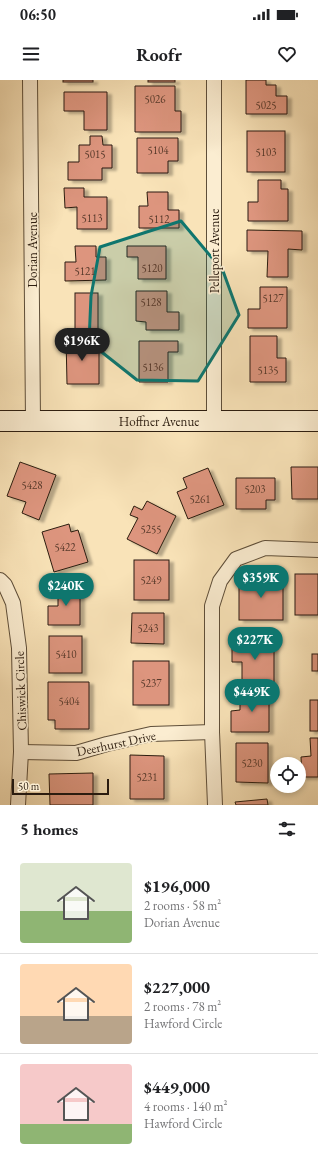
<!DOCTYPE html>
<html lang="en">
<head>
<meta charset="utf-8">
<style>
  :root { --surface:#fff; --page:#f2f2f2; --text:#202124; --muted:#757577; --line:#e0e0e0; --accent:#0f766e }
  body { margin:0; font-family:"EB Garamond",serif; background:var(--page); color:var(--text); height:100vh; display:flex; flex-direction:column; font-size:15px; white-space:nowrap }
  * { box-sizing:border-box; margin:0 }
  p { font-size:13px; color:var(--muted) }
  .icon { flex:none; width:22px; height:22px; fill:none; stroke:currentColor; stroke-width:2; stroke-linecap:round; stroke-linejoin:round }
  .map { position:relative; height:725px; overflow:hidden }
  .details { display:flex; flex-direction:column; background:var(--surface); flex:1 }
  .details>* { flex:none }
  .tools { position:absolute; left:270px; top:677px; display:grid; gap:8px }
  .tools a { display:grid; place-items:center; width:36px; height:36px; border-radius:50%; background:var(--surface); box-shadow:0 2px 6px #0003; font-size:20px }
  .scale { position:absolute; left:12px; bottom:10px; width:97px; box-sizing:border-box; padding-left:4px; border:2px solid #2b1c0f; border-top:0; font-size:11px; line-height:14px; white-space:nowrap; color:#2b1c0f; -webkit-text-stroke:3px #fbedd1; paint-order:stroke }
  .price { position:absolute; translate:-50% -34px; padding:0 9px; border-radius:14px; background:var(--accent); color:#fff; font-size:13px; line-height:26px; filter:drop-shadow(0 1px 2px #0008) }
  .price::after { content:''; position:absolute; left:50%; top:24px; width:12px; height:9px; margin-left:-6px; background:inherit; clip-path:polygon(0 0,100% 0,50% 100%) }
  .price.current { background:#222; color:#fff }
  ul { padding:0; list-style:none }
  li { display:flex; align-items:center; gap:12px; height:100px; padding:0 20px }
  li+li { border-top:1px solid var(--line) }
  li span { display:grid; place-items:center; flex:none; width:112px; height:80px; border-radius:4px; color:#555 }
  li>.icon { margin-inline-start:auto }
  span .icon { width:48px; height:48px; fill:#fffc; stroke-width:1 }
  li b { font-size:17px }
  h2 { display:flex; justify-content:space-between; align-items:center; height:48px; padding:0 20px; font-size:17px }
  .status { display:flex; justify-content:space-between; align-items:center; height:28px; padding:0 20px; background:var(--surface); direction:ltr }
  .status svg { height:11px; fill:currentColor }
  header { display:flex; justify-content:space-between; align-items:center; height:52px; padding:0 20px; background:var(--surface); font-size:18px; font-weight:700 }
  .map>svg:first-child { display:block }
</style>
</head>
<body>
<div class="status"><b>06:50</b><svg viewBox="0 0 49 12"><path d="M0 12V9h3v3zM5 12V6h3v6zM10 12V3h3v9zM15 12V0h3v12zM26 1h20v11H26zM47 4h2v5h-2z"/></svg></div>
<header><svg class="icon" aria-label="menu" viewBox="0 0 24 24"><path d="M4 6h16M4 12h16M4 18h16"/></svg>Roofr<svg class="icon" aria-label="heart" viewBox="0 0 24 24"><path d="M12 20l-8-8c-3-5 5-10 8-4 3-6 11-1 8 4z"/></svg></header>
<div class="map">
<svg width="318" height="725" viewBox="0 0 318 725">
  <defs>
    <filter id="shadow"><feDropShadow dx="4.5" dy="2.5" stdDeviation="1" flood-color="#0004"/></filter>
  </defs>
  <rect width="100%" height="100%" fill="#f9e3b8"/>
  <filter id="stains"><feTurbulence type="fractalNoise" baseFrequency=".005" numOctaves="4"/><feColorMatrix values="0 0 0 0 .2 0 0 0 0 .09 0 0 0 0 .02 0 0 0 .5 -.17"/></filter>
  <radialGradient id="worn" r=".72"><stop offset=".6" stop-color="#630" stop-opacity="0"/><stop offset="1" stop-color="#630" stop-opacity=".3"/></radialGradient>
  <!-- building -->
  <g fill="#dd957e" stroke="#2b1c0f" filter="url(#shadow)">
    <rect x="63" y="0" width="30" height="2"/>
    <rect x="148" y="0" width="27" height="2"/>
    <polygon points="246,0 266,0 266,5 276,5 276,16 287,16 287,34 246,34"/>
    <polygon points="135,6 175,6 175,31 181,31 181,52 135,52"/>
    <polygon points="64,12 107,12 107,50 84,50 84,31 64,31"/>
    <rect x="247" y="51" width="38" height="41"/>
    <polygon points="90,56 102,56 103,65 112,65 112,88 102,88 102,100 68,100 68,82 79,82 79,65 90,65"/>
    <polygon points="137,58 178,58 178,81 168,81 168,93 137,93"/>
    <polygon points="258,100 281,100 281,109 288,109 288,141 248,141 248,122 258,122"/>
    <polygon points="64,108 84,108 84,117 107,117 107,149 77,149 77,127 65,128"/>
    <polygon points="147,112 168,112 168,130 179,130 179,148 139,148 139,126 148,126"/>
    <polygon points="247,150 302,151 302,170 288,169 288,197 267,197 268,171 247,171"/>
    <polygon points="75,166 96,166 96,177 106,177 106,200 65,201 65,182 76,182"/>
    <polygon points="127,166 166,166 166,199 138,199 138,177 127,177"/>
    <polygon points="260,207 287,207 287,248 248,248 248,229 260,229"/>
    <polygon points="136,211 167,211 167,232 179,232 179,250 146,250 146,242 136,241"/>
    <rect x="75" y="213" width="23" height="38"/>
    <polygon points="250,256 277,256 277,278 286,278 286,302 250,302"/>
    <polygon points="66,257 89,257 89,267 99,267 99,304 67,304"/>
    <polygon points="139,261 178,261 178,272 168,272 168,302 139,302"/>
    <polygon points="20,382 56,395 39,440 22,433 26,422 7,416"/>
    <polygon points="291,387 318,387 318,419 292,419"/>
    <polygon points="208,388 224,425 188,439 177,412 187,408 183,398"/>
    <polygon points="236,398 275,398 275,420 266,420 266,429 236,429"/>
    <polygon points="147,421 176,436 157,474 127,459 138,438 130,435 134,426 142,430"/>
    <polygon points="69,444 71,452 78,450 88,482 54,492 42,452"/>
    <rect x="134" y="480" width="35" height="40"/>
    <rect x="295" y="494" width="23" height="41"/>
    <rect x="239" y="498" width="44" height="42"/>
    <polygon points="58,505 80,505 80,545 48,545 48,526 58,526"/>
    <polygon points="132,533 164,533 164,564 131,563"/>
    <rect x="49" y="556" width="33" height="37"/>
    <polygon points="232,562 274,562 274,602 242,602 242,582 232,582"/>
    <rect x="312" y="574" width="6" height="17"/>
    <rect x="133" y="581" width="36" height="44"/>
    <polygon points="48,602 89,602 89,649 55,649 55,640 48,640"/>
    <polygon points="269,611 269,652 231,652 231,631 240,630 240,612"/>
    <rect x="310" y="620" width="8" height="31"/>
    <polygon points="310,658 318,658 318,697 302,697 301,677 311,676"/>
    <polygon points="236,663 268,663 268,703 236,702"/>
    <polygon points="130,675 164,676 164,719 130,719"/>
    <polygon points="93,693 93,725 50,725 49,694"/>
    <polygon points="267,719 268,725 236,725 235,722"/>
  </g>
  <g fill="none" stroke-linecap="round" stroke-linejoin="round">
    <defs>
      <g id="street">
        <polyline points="30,0 33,341"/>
        <polyline points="214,0 214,341"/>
        <polyline points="0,500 5,505 13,523 19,568 21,672 18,725"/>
        <polyline points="21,672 76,673 107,664 151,654 212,652"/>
        <polyline points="215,725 212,652 212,526 220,501 236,479 265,468 318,470"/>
      </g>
      <polyline id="secondary" points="0,341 318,341"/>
    </defs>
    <!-- street casing -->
    <use href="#street" stroke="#5e4e39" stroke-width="16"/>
    <!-- secondary casing -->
    <use href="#secondary" stroke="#2b1c0f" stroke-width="22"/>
    <!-- street -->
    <use href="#street" stroke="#fbedd1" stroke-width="14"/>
    <!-- secondary -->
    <use href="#secondary" stroke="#fbedd1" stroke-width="20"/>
  </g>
  <!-- marked area -->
  <path fill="#0f766e" fill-opacity="0.2" stroke="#0f766e" stroke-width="3" stroke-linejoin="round" d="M181,141L223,191L239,235L198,301L137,300L89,262L91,216L100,167Z"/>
  <g text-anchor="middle" stroke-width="3.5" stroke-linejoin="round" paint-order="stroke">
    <!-- number labels -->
    <g font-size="11" fill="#583a2b">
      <text x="155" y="23">5026</text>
      <text x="266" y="29">5025</text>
      <text x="158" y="74">5104</text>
      <text x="266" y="76">5103</text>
      <text x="95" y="78">5015</text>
      <text x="92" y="142">5113</text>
      <text x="159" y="143">5112</text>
      <text x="152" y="192">5120</text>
      <text x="85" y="195">5121</text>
      <text x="273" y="222">5127</text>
      <text x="151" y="226">5128</text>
      <text x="153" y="291">5136</text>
      <text x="268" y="294">5135</text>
      <text x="32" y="409">5428</text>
      <text x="255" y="413">5203</text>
      <text x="200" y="423">5261</text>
      <text x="151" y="453">5255</text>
      <text x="65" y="471">5422</text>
      <text x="151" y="504">5249</text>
      <text x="148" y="552">5243</text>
      <text x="66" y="578">5410</text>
      <text x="151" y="607">5237</text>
      <text x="69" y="625">5404</text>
      <text x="252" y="687">5230</text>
      <text x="147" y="701">5231</text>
    </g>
    <!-- street labels -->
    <g font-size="13" fill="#2b1c0f" stroke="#fbedd1">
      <text transform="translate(32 170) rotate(-90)" y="5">Dorian Avenue</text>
      <text transform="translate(214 171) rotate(-90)" y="5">Pelleport Avenue</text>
      <text x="159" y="346">Hoffner Avenue</text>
      <text transform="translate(20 611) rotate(-92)" y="5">Chiswick Circle</text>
      <text transform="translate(116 663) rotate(-12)" y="5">Deerhurst Drive</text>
    </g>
  </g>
  <rect width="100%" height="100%" filter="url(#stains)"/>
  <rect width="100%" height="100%" fill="url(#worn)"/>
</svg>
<div class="tools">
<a><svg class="icon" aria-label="locate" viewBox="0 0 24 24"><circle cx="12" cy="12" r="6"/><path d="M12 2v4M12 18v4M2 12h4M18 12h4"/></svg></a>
</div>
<div class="scale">50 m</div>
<b class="price current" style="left:82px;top:282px">$196K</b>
<b class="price" style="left:261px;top:519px">$359K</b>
<b class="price" style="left:66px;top:527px">$240K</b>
<b class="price" style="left:255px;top:581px">$227K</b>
<b class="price" style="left:252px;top:633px">$449K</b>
</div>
<section class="details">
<h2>5 homes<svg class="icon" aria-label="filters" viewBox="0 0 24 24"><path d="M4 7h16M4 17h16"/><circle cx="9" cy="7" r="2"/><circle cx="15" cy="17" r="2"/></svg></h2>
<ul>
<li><span style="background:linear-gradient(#dfe7d0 60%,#8fb573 0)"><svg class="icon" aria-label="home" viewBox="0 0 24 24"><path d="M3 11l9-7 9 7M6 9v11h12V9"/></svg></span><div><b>$196,000</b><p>2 rooms · 58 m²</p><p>Dorian Avenue</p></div></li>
<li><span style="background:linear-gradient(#ffd9b3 65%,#b9a48a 0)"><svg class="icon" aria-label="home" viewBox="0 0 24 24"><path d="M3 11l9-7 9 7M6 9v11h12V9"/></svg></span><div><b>$227,000</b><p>2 rooms · 78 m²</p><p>Hawford Circle</p></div></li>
<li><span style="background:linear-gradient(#f6c9c9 75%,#8fb573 0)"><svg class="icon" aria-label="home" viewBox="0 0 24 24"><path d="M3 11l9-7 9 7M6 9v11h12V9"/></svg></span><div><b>$449,000</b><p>4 rooms · 140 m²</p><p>Hawford Circle</p></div></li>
</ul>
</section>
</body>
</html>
